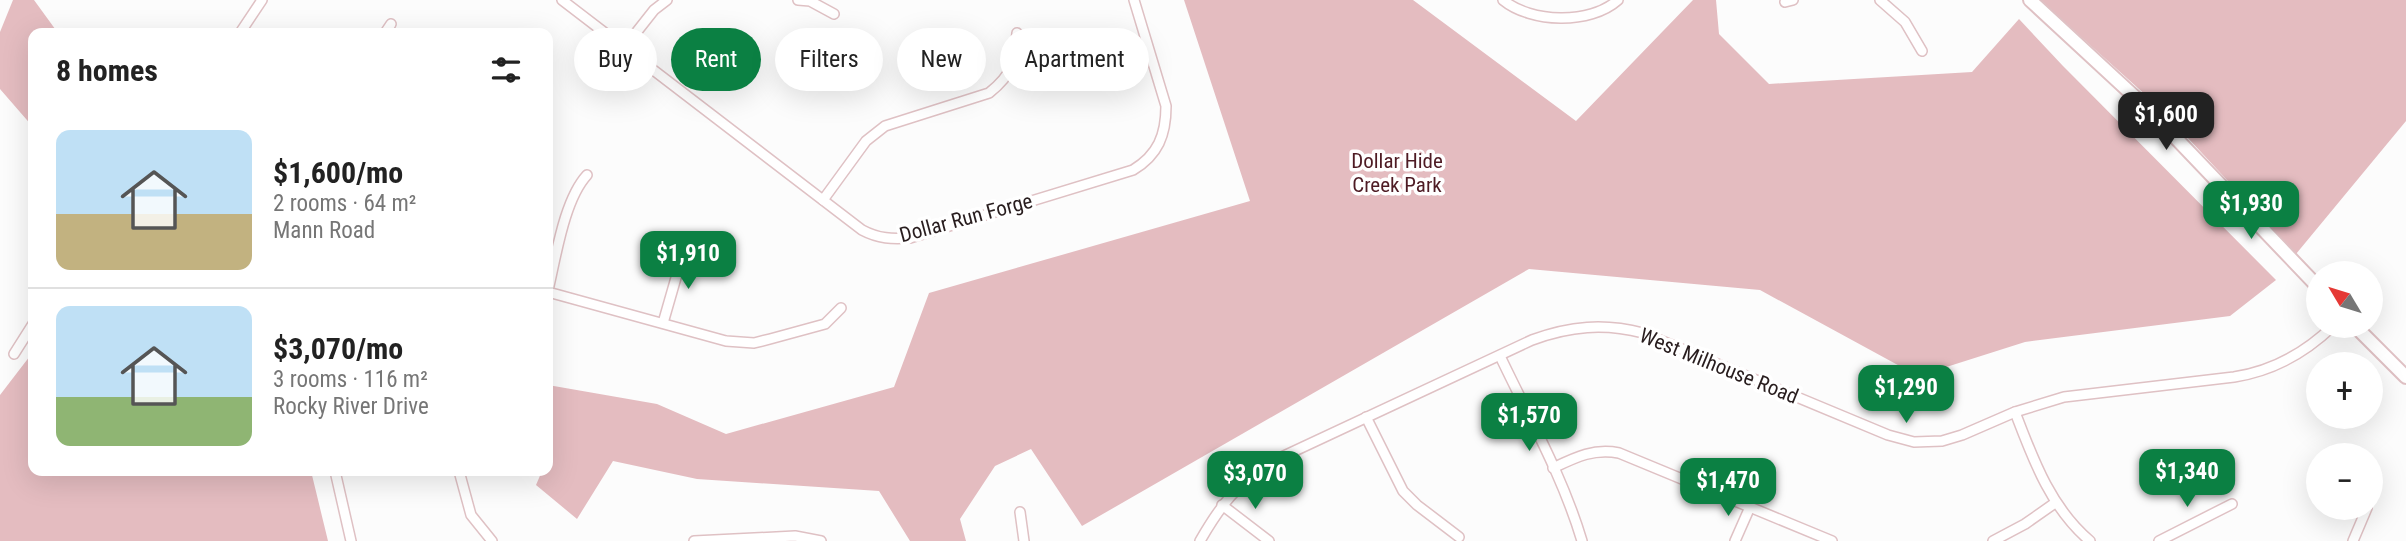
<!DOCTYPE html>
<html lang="en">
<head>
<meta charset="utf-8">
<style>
  :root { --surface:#fff; --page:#f6f6f6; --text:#222; --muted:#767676; --line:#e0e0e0; --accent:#0b8043 }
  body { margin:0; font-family:"Roboto Condensed",sans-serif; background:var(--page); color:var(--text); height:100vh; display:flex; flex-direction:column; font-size:26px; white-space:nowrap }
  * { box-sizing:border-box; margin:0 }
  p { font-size:23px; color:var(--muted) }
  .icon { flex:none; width:38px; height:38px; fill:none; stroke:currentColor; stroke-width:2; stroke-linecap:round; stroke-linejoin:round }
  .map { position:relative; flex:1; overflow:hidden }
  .drawer { position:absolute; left:28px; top:28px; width:525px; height:448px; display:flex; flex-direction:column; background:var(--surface); border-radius:14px; box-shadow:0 7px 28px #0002 }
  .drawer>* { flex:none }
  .banner { position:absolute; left:574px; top:28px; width:665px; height:63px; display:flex; gap:14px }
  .needle { width:46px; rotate:308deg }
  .tools { position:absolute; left:2306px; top:261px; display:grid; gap:14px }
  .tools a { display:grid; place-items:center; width:77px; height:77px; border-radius:50%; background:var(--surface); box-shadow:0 7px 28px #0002; font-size:35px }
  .price { position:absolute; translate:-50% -60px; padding:0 16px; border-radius:14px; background:var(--accent); color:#fff; font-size:23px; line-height:46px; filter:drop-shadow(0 2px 4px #0008) }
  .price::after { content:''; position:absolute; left:50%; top:42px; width:21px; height:16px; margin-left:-10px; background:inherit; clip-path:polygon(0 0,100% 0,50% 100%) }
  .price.selected { background:#222; color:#fff }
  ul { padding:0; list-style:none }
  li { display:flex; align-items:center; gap:21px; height:175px; padding:0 28px }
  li+li { border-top:2px solid var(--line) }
  li span { display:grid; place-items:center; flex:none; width:196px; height:140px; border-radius:14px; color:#555 }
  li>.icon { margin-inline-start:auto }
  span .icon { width:84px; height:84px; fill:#fffc; stroke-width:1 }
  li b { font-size:30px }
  h2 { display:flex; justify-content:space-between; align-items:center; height:84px; padding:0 28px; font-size:30px }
  .tag { padding:0 24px; border-radius:32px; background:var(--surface); box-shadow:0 7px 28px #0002; font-size:24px; line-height:63px }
  .tag.selected { background:var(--accent); color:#fff }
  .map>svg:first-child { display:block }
</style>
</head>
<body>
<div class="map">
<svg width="2406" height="541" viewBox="0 0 2406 541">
  <rect width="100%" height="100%" fill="#fcfcfc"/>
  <!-- green -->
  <g fill="#e4bcc0">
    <polygon points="13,0 34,0 58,33 33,33 33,127 0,89 0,32"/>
    <polygon points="1184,0 1413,0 1576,121 1693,0 1716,0 1719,34 1769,84 1972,72 2019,19 2063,66 2276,280 2230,316 2025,342 1918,376 1760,290 1529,269 1082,526 1031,449 995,466 960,519 966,541 910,541 879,491 697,479 613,461 577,519 536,485 542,471 548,471 548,385 657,404 726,434 894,387 929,293 1250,201"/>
    <polygon points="2040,0 2406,0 2406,121 2296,254 2159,107"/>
    <polygon points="33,352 33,471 311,471 328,541 0,541 0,395"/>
  </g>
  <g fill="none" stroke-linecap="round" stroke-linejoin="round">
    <defs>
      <g id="street">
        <path d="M562,0L862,230C879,239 892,239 910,238L1133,170C1158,155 1166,135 1166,106L1134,0"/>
        <polyline points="798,0 810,1 834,14"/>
        <path d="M1503,0C1531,23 1590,25 1618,0"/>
        <polyline points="1880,0 1905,22 1922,51"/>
        <polyline points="1785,2 1793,0"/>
        <polyline points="240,33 262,0"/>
        <polyline points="385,33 391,24"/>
        <polyline points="624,48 654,10 667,0"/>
        <path d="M823,200L866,141L885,126L989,93C1013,74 1015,62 1017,33"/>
        <path d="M548,290C556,257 564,200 587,175"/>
        <polyline points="548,292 726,341 754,343 770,339 825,324 841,308"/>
        <polyline points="663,323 684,250"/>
        <polyline points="14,354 33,324"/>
        <path d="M1500,356C1529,417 1563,477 1582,541"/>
        <path d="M2015,412C2033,459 2050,507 2090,541"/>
        <polyline points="1366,417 1403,491 1417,505 1459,537"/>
        <path d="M1553,468C1576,457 1594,448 1619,453L1832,541"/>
        <polyline points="335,471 351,541"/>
        <polyline points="459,471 471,515 492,541"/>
        <polyline points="1222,505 1269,541"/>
        <polyline points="1020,512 1024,541"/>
        <polyline points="694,541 795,536 821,541"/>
        <path d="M1200,541C1220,506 1237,484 1271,462L1532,340C1570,326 1604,323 1643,333L1888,435L1914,442L1942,441L1962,435L2015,412L2064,397L2234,377C2273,371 2305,353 2333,326"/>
        <polyline points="1735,541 1750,507"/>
        <polyline points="1993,541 2025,524 2055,503"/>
        <polyline points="2159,541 2232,504"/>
        <polyline points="2353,541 2367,508"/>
      </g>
      <g id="secondary">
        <polyline points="2030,0 2149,110 2319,288"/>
        <polyline points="2355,326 2406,377"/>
      </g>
    </defs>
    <!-- street casing -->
    <use href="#street" stroke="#dfc1c4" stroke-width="12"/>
    <!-- secondary casing -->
    <use href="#secondary" stroke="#dfc1c4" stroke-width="16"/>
    <!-- street -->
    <use href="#street" stroke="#fff" stroke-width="9"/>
    <!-- secondary -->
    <use href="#secondary" stroke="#fff" stroke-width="12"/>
  </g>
  <g text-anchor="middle" stroke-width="7" stroke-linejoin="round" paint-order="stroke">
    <!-- park labels -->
    <g font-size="21" fill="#4e1b24" stroke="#fff">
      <text x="1397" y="168">Dollar Hide<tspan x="1397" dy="24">Creek Park</tspan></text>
    </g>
    <!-- street labels -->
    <g font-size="21" fill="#281d1e" stroke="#fff">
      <text transform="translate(966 218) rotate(-15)" y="7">Dollar Run Forge</text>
      <text transform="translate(1719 366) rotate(22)" y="7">West Milhouse Road</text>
    </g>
  </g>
</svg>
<div class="tools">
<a><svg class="needle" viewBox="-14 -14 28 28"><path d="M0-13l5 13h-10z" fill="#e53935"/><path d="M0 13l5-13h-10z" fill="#767676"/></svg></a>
<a>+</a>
<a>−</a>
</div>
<b class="price selected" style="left:2166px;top:152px">$1,600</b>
<b class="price" style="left:2251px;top:241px">$1,930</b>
<b class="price" style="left:688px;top:291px">$1,910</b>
<b class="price" style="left:1906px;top:425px">$1,290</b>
<b class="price" style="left:1529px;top:453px">$1,570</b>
<b class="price" style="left:2187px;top:509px">$1,340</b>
<b class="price" style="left:1255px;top:511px">$3,070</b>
<b class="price" style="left:1728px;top:518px">$1,470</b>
<div class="banner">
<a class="tag">Buy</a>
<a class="tag selected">Rent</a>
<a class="tag">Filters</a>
<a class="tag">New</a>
<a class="tag">Apartment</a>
</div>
<section class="drawer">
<h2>8 homes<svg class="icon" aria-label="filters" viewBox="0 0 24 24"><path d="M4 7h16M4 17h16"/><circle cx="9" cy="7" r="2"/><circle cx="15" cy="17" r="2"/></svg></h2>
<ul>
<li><span style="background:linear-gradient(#bfe0f5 60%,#c2b280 0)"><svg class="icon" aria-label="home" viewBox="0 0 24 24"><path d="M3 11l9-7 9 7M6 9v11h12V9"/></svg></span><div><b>$1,600/mo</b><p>2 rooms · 64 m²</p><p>Mann Road</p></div></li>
<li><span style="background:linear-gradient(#bfe0f5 65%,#8fb573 0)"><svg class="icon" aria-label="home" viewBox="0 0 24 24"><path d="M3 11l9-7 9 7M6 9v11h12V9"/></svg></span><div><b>$3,070/mo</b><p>3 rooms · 116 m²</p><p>Rocky River Drive</p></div></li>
</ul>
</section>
</div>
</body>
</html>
